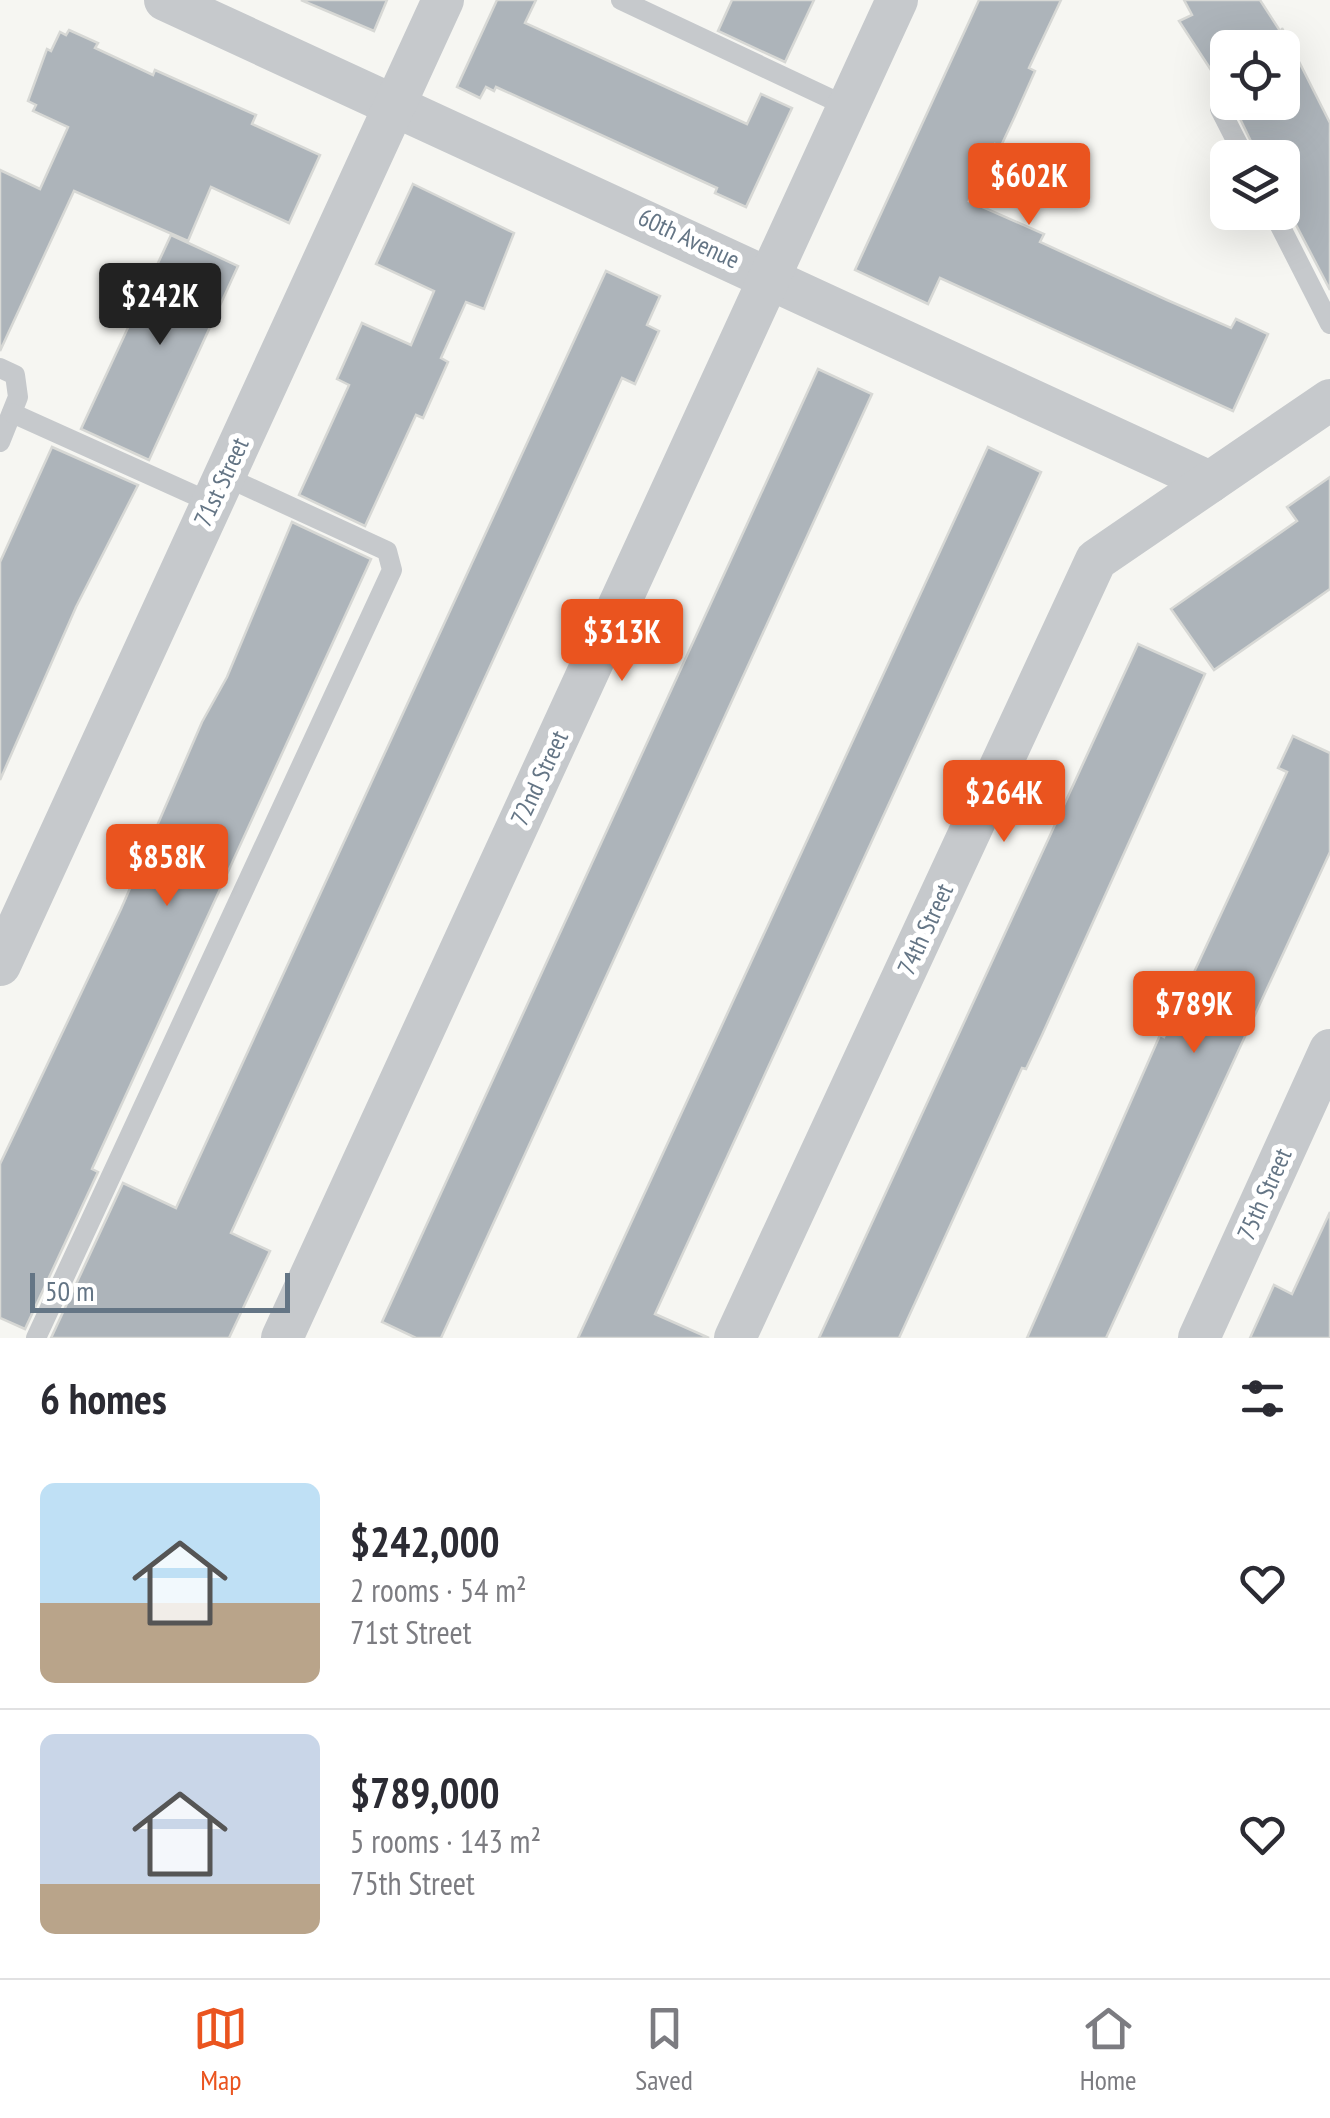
<!DOCTYPE html>
<html lang="en">
<head>
<meta charset="utf-8">
<style>
  :root { --surface:#fff; --page:#f7f7f7; --text:#2b2b33; --muted:#7c7c81; --line:#e1e1e2; --accent:#ea541f }
  body { margin:0; font-family:"PT Sans Narrow",sans-serif; background:var(--page); color:var(--text); height:100vh; display:flex; flex-direction:column; font-size:38px; white-space:nowrap }
  * { box-sizing:border-box; margin:0 }
  p { font-size:32px; color:var(--muted) }
  .icon { flex:none; width:55px; height:55px; fill:none; stroke:currentColor; stroke-width:2; stroke-linecap:round; stroke-linejoin:round }
  .map { position:relative; height:1338px; overflow:hidden }
  .drawer { display:flex; flex-direction:column; background:var(--surface); flex:1 }
  .drawer>* { flex:none }
  .tools { position:absolute; left:1210px; top:30px; display:grid; gap:20px }
  .tools a { display:grid; place-items:center; width:90px; height:90px; border-radius:15px; background:var(--surface); box-shadow:0 10px 40px #0002; font-size:50px }
  .scale { position:absolute; left:30px; bottom:25px; width:260px; box-sizing:border-box; padding-left:10px; border:5px solid #647585; border-top:0; font-size:28px; line-height:35px; white-space:nowrap; color:#647585; -webkit-text-stroke:8px #fff; paint-order:stroke }
  .price { position:absolute; translate:-50% -85px; padding:0 22px; border-radius:10px; background:var(--accent); color:#fff; font-size:32px; line-height:65px; filter:drop-shadow(0 2px 5px #0008) }
  .price::after { content:''; position:absolute; left:50%; top:60px; width:30px; height:22px; margin-left:-15px; background:inherit; clip-path:polygon(0 0,100% 0,50% 100%) }
  .price.on { background:#222; color:#fff }
  ul { padding:0; list-style:none }
  li { display:flex; align-items:center; gap:30px; height:250px; padding:0 40px }
  li+li { border-top:2px solid var(--line) }
  li span { display:grid; place-items:center; flex:none; width:280px; height:200px; border-radius:15px; color:#555 }
  li>.icon { margin-inline-start:auto }
  span .icon { width:120px; height:120px; fill:#fffc; stroke-width:1 }
  li b { font-size:42px }
  h2 { display:flex; justify-content:space-between; align-items:center; height:120px; padding:0 40px; font-size:42px }
  .dock { display:flex; justify-content:space-around; align-items:center; height:140px; border-top:2px solid var(--line); background:var(--surface); font-size:28px; color:var(--muted) }
  .dock a { display:grid; justify-items:center; gap:5px }
  .dock .on { color:var(--accent) }
  .map>svg:first-child { display:block }
</style>
</head>
<body>
<div class="map">
<svg width="1330" height="1338" viewBox="0 0 1330 1338">
  <rect width="100%" height="100%" fill="#f6f6f2"/>
  <!-- building -->
  <g fill="#adb4ba" stroke="#d7d8d5" stroke-width="2.5">
    <polygon points="301,0 387,0 374,31"/>
    <polygon points="497,0 536,0 525,23 747,124 761,94 792,108 746,207 715,193 717,188 496,87 494,91 486,87 480,98 457,87"/>
    <polygon points="732,0 814,0 785,62 718,31"/>
    <polygon points="979,0 1061,0 1029,68 1035,71 1015,116 1001,146 995,144 969,201 1044,234 1040,242 1167,300 1231,328 1236,319 1268,334 1233,411 940,278 928,304 855,270"/>
    <polygon points="1184,0 1260,0 1282,34 1282,28 1330,123 1330,290 1282,198 1283,158 1259,158 1232,102 1282,102 1282,48 1228,48 1228,96 1179,21 1192,15"/>
    <polygon points="69,30 98,43 95,48 153,75 155,70 256,115 252,124 320,155 289,223 211,187 188,241 74,191 0,351 0,170 40,189 68,127 33,111 36,105 28,101 47,49 51,51 60,32 66,35"/>
    <polygon points="413,184 514,233 484,309 466,302 441,358 448,362 423,418 416,415 365,526 299,495 349,385 337,379 362,323 411,345 434,291 376,264"/>
    <polygon points="171,235 238,266 149,460 81,429"/>
    <polygon points="606,271 660,296 647,325 659,331 635,384 622,378 231,1233 270,1251 229,1338 51,1338 123,1183 176,1208"/>
    <polygon points="818,369 872,394 441,1338 416,1338 382,1322"/>
    <polygon points="52,447 138,485 76,607 0,780 0,562"/>
    <polygon points="988,447 1041,472 655,1314 709,1338 578,1338"/>
    <polygon points="1330,477 1330,589 1214,670 1171,609 1297,521 1287,507"/>
    <polygon points="292,522 371,559 92,1169 98,1172 25,1329 0,1318 0,1164 121,909 202,722 227,677"/>
    <polygon points="1138,644 1205,674 1042,1035 1026,1069 1022,1068 899,1338 819,1338"/>
    <polygon points="1293,736 1330,753 1330,852 1106,1338 1027,1338 1160,1035 1164,1037 1287,772 1278,768"/>
    <polygon points="1330,1212 1330,1338 1250,1338 1274,1285 1292,1294"/>
  </g>
  <g fill="none" stroke-linecap="round" stroke-linejoin="round">
    <!-- service -->
    <g stroke="#c6c9cc" stroke-width="20">
      <polyline points="621,0 848,107"/>
      <polyline points="1220,109 1245,158"/>
      <polyline points="1273,212 1330,324"/>
      <polyline points="0,368 15,375 18,397 0,442"/>
      <polyline points="12,413 212,503"/>
      <polyline points="36,1338 392,570 387,551 224,476"/>
    </g>
    <!-- minor -->
    <g stroke="#c6c9cc" stroke-width="42">
      <polyline points="165,0 1210,482"/>
      <polyline points="0,965 443,0"/>
      <polyline points="282,1338 897,0"/>
      <polyline points="735,1338 1096,560 1330,400"/>
      <polyline points="1199,1338 1330,1050"/>
    </g>
  </g>
  <g text-anchor="middle" stroke-width="10" stroke-linejoin="round" paint-order="stroke">
    <!-- street labels -->
    <g font-size="25" fill="#647585" stroke="#fff">
      <text transform="translate(689 238) rotate(25)" y="9">60th Avenue</text>
      <text transform="translate(221 482) rotate(-65)" y="9">71st Street</text>
      <text transform="translate(539 778) rotate(-65)" y="9">72nd Street</text>
      <text transform="translate(925 929) rotate(-65)" y="9">74th Street</text>
      <text transform="translate(1264 1194) rotate(-66)" y="9">75th Street</text>
    </g>
  </g>
</svg>
<div class="tools">
<a><svg class="icon" aria-label="locate" viewBox="0 0 24 24"><circle cx="12" cy="12" r="6"/><path d="M12 2v4M12 18v4M2 12h4M18 12h4"/></svg></a>
<a><svg class="icon" aria-label="layers" viewBox="0 0 24 24"><path d="M12 4l9 5-9 5-9-5zM3 14l9 5 9-5"/></svg></a>
</div>
<div class="scale">50 m</div>
<b class="price" style="left:1029px;top:228px">$602K</b>
<b class="price on" style="left:160px;top:348px">$242K</b>
<b class="price" style="left:622px;top:684px">$313K</b>
<b class="price" style="left:1004px;top:845px">$264K</b>
<b class="price" style="left:167px;top:909px">$858K</b>
<b class="price" style="left:1194px;top:1056px">$789K</b>
</div>
<section class="drawer">
<h2>6 homes<svg class="icon" aria-label="filters" viewBox="0 0 24 24"><path d="M4 7h16M4 17h16"/><circle cx="9" cy="7" r="2"/><circle cx="15" cy="17" r="2"/></svg></h2>
<ul>
<li><span style="background:linear-gradient(#bfe0f5 60%,#b9a48a 0)"><svg class="icon" aria-label="home" viewBox="0 0 24 24"><path d="M3 11l9-7 9 7M6 9v11h12V9"/></svg></span><div><b>$242,000</b><p>2 rooms · 54 m²</p><p>71st Street</p></div><svg class="icon" aria-label="heart" viewBox="0 0 24 24"><path d="M12 20l-8-8c-3-5 5-10 8-4 3-6 11-1 8 4z"/></svg></li>
<li><span style="background:linear-gradient(#c9d6e8 75%,#b9a48a 0)"><svg class="icon" aria-label="home" viewBox="0 0 24 24"><path d="M3 11l9-7 9 7M6 9v11h12V9"/></svg></span><div><b>$789,000</b><p>5 rooms · 143 m²</p><p>75th Street</p></div><svg class="icon" aria-label="heart" viewBox="0 0 24 24"><path d="M12 20l-8-8c-3-5 5-10 8-4 3-6 11-1 8 4z"/></svg></li>
</ul>
</section>
<nav class="dock">
<a class="on"><svg class="icon" aria-label="map" viewBox="0 0 24 24"><path d="M3 6l6-2 6 2 6-2v14l-6 2-6-2-6 2zM9 4v14M15 6v14"/></svg>Map</a>
<a><svg class="icon" aria-label="saved" viewBox="0 0 24 24"><path d="M7 4h10v16l-5-4-5 4z"/></svg>Saved</a>
<a><svg class="icon" aria-label="home" viewBox="0 0 24 24"><path d="M3 11l9-7 9 7M6 9v11h12V9"/></svg>Home</a>
</nav>
</body>
</html>
